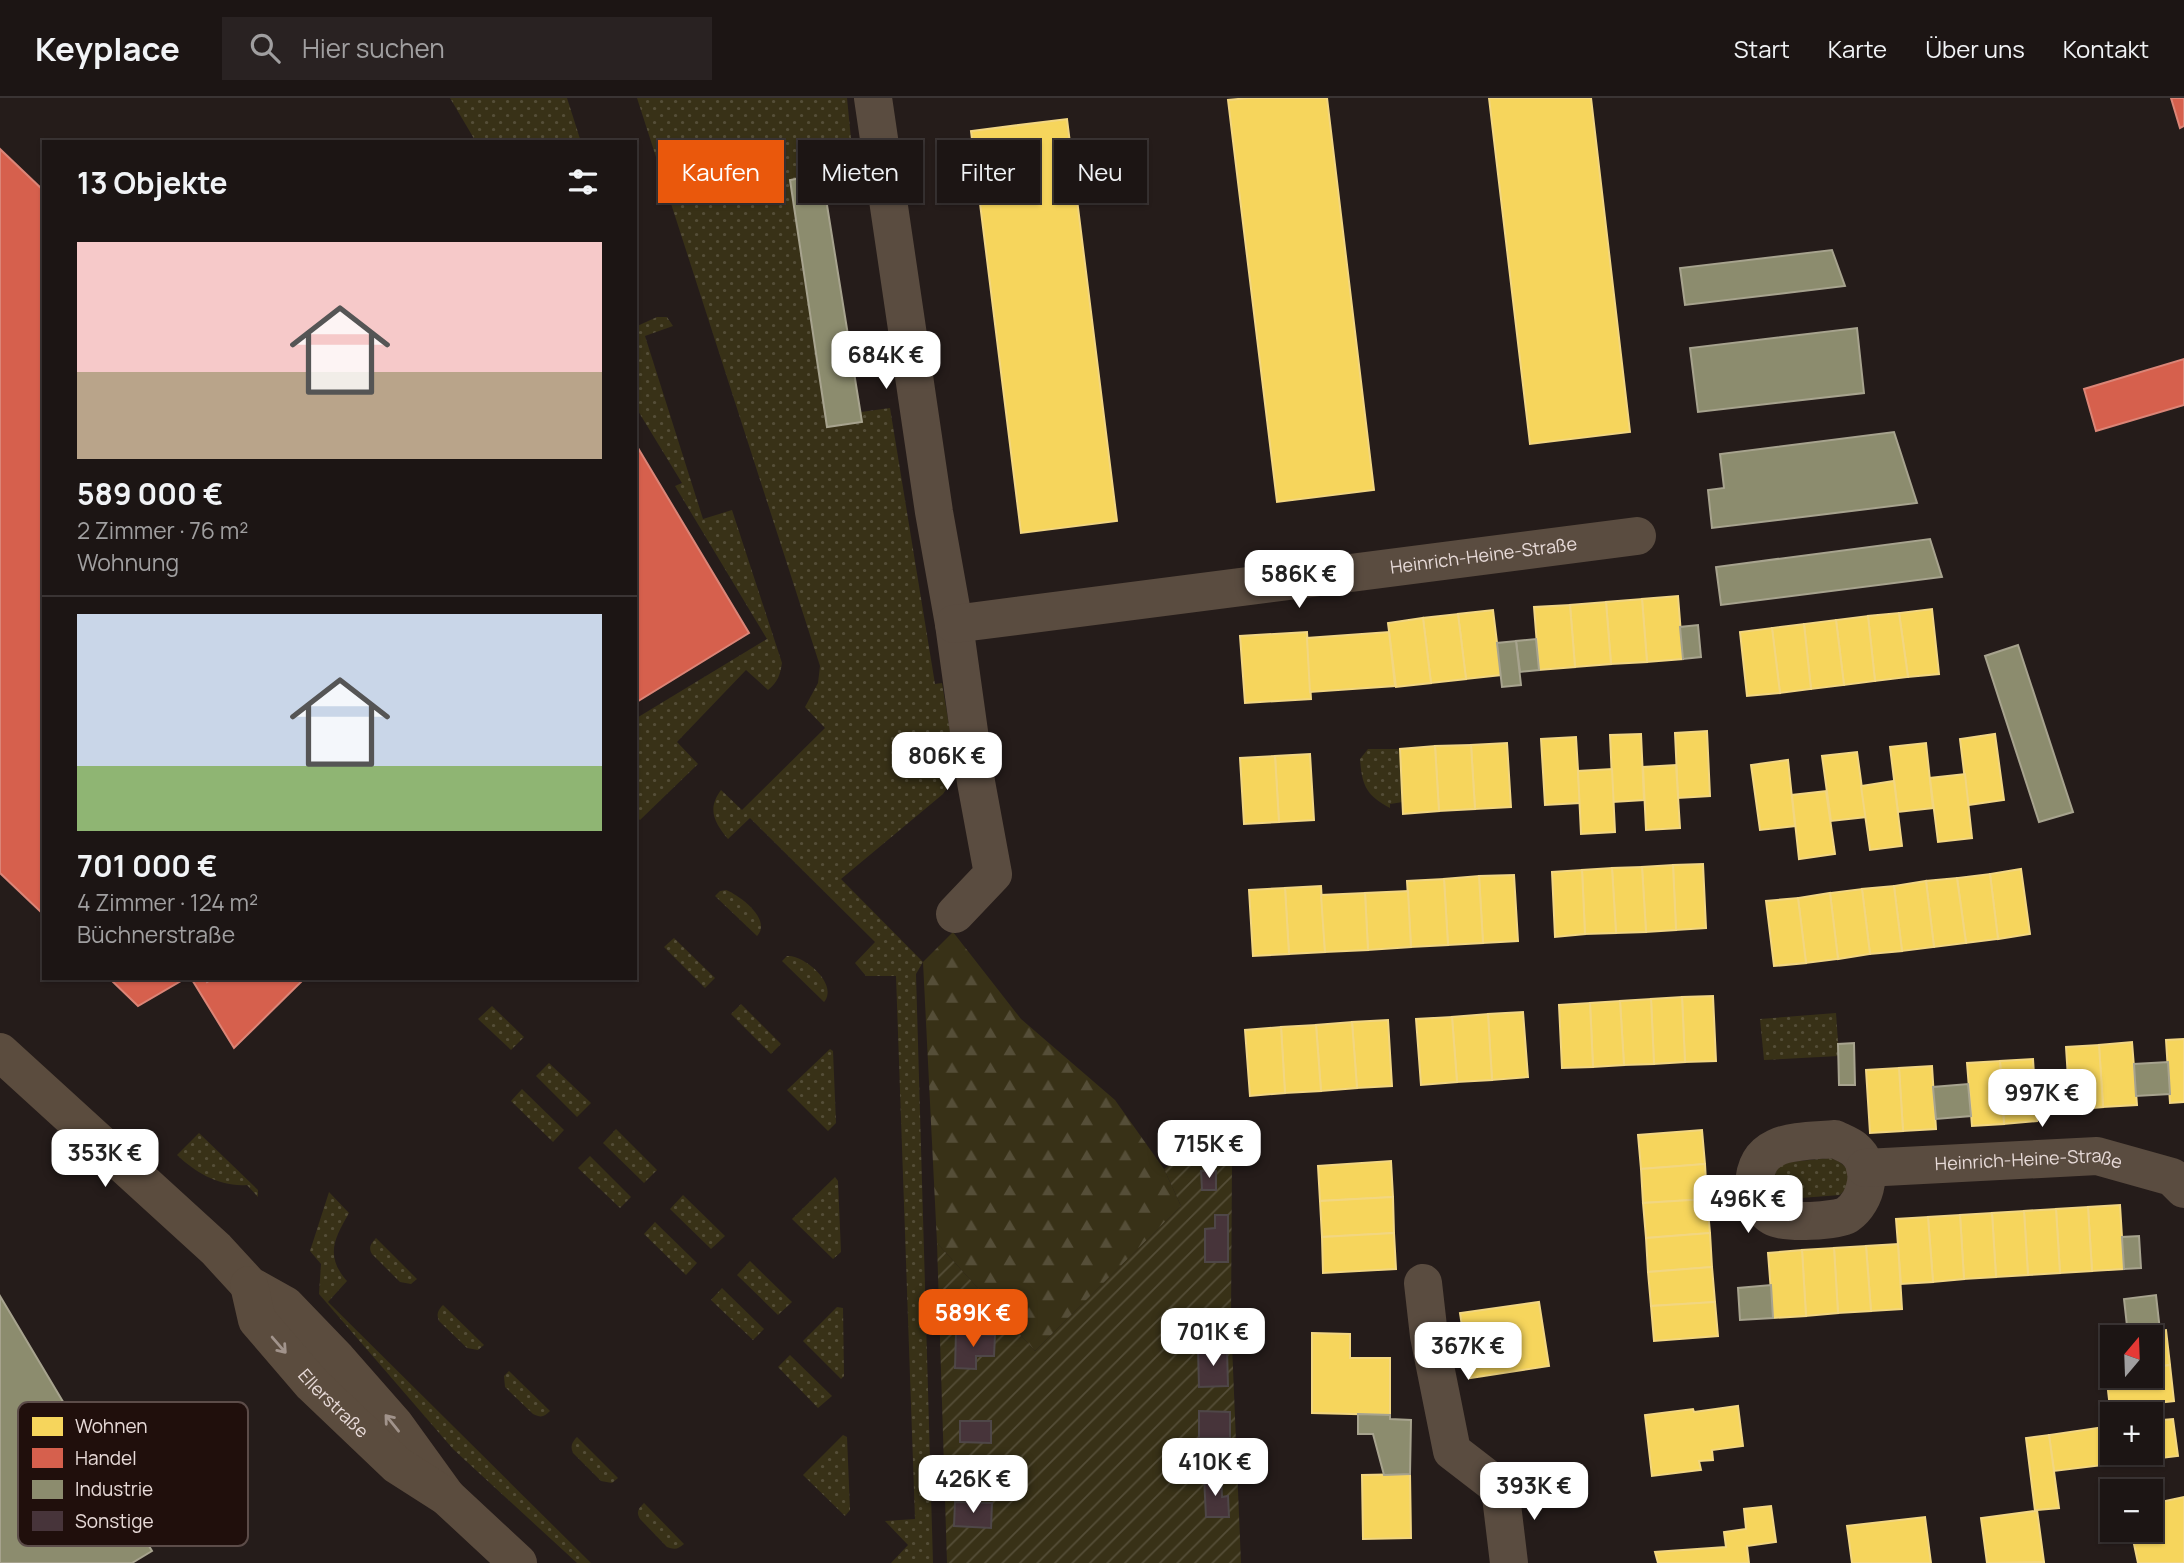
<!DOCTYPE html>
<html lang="de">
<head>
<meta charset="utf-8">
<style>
  :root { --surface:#1c1514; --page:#292222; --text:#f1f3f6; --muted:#a09fa0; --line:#3a3434; --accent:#ea580c }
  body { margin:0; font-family:Manrope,sans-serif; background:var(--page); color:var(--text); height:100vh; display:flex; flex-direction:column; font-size:26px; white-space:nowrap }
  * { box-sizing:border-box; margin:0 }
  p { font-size:23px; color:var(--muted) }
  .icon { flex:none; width:38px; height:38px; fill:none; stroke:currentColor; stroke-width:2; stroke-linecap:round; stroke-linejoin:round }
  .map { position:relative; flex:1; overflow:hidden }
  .sheet { position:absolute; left:42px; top:42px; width:595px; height:840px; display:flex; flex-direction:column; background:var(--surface); border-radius:0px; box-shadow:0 2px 5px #0004,0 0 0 2px var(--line) }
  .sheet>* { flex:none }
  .top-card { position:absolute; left:658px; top:42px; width:665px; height:63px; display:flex; gap:14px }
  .needle { width:46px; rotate:19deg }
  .buttons { position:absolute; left:2100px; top:1227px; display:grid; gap:14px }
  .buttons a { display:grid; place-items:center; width:63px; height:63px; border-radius:0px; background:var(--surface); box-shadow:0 2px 5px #0004,0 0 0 2px var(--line); font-size:35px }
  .price { position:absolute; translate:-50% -60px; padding:0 16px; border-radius:14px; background:#fff; color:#222; font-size:23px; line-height:46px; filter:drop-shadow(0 2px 4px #0008) }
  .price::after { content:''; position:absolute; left:50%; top:42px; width:21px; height:16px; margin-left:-10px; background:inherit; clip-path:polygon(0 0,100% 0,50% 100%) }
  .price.selected { background:var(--accent); color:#fff }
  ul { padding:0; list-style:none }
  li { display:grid; align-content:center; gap:14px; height:371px; padding:0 35px }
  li+li { border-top:2px solid var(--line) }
  li span { display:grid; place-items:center; height:217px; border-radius:0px; color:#555 }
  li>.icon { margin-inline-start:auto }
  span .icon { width:126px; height:126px; fill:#fffc; stroke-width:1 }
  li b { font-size:30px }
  h2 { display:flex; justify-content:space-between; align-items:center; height:84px; padding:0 35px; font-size:30px }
  .chip { padding:0 24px; border-radius:0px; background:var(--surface); box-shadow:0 2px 5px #0004,0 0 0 2px var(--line); font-size:24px; line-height:63px }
  .chip.selected { background:var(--accent); color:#fff }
  header { display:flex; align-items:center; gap:42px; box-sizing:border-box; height:98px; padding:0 35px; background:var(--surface); border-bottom:2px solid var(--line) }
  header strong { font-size:33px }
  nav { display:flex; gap:38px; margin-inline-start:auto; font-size:24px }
  .search { width:490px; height:63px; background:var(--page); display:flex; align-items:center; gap:18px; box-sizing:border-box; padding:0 24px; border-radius:0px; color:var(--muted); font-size:26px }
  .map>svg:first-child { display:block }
</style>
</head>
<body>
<header>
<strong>Keyplace</strong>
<div class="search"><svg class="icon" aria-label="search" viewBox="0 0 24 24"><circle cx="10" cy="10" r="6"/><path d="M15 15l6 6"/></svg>Hier suchen</div>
<nav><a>Start</a><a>Karte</a><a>Über uns</a><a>Kontakt</a></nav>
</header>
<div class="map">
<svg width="2184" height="1465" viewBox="0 0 2184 1465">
  <defs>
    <pattern id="grass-dots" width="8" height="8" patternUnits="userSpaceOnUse" patternTransform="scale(1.75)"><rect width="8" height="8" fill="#383117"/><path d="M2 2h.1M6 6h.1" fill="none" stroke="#554e38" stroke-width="1.8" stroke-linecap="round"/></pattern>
    <pattern id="forest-firs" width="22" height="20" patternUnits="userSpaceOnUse" patternTransform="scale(1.75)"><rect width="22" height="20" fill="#383117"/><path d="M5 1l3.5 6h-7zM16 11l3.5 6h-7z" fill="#554e38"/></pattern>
    <pattern id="garden-furrows" width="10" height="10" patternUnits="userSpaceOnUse" patternTransform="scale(1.75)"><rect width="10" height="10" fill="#383117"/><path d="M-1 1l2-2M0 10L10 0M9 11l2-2" fill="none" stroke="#554e38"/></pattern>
  </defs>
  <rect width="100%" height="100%" fill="#251c1a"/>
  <!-- grass -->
  <g fill="url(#grass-dots)">
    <polygon points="450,0 567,0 581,44 476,44"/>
    <path d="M637,0H847L854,71L790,82L827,328L862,323L861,314L890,310L935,586L942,585L957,675L943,696L841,781L923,864L916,876L933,1465H891L908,1447L885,1423L915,1421L896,878H866L855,865L875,844L750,720L728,741C714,724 707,711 721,692L742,712L825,630L805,609L818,585L820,568Z"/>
    <path d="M657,219H667L673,228L645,238L703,421L732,412L782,565C780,577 778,584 768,592L746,572L677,644L698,666L640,722L635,718V621L767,541L675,388L682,385L635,308V229Z"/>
    <path d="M1368,651H1400L1403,704L1390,706V710C1366,697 1362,688 1360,661Z"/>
    <path d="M726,792C741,798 772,822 757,838L715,798L720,793Z"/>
    <polygon points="674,840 715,880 705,890 664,849"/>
    <path d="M787,858C803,856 839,886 824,904L782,863Z"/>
    <polygon points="741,906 781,946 771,956 731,916"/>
    <polygon points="492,908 524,939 511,952 478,921"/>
    <polygon points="1836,915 1839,958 1764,962 1760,921"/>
    <polygon points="830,951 833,953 836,1025 828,1033 787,992"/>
    <polygon points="549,965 591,1005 577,1019 536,978"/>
    <polygon points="522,991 564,1032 553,1044 511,1003"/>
    <polygon points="616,1031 657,1072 644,1085 603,1045"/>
    <path d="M199,1035L258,1092V1099L247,1087C220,1089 196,1075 177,1057Z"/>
    <polygon points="590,1058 631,1099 620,1110 578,1070"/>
    <path d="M1830,1060C1850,1066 1856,1081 1840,1097L1776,1102L1769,1095L1779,1065Z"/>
    <polygon points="835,1079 838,1083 841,1154 833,1161 792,1121"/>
    <path d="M329,1094L349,1115C334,1141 325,1158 347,1183L328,1204L591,1465H577L453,1351L319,1196L321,1166L310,1153Z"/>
    <polygon points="683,1097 725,1138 711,1151 670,1111"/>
    <polygon points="655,1124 697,1165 686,1177 644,1136"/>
    <path d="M376,1140L417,1181L411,1186L400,1184L372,1156C368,1149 371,1146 376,1140Z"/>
    <polygon points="750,1163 792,1204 778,1217 737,1177"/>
    <polygon points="722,1190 764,1231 753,1242 711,1202"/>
    <path d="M443,1207L484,1247L478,1252L467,1250L439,1223C436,1216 438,1212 443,1207Z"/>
    <polygon points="837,1209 843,1210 844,1278 841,1281 803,1243"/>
    <polygon points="790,1257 832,1298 818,1310 778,1269"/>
    <path d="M509,1273L550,1313C544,1319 541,1320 533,1316L505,1289L504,1278Z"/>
    <polygon points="843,1337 847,1339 850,1412 845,1418 803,1377"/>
    <path d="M577,1339L618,1380L612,1385L601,1383L573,1355C570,1348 572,1344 577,1339Z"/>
    <path d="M644,1405L684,1446C678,1451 675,1452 667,1449L640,1421C636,1414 638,1411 644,1405Z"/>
  </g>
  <!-- forest -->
  <polygon fill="url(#forest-firs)" points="953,834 1021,921 1115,1002 1164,1071 1181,1108 1035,1253 937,1145 923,864"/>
  <!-- garden -->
  <polygon fill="url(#garden-furrows)" points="1183,1058 1232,1062 1231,1222 1241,1465 947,1465 937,1145 1035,1253 1181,1108 1164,1071"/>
  <!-- homes -->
  <g fill="#f6d55c" stroke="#f2d681" stroke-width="2">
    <polygon points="1248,0 1327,0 1374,392 1277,404 1228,2"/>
    <polygon points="1489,0 1591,0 1630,334 1530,346"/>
    <polygon points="1067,21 1117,423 1021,435 971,33"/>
    <polygon points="1678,498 1683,561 1647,564 1642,501"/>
    <polygon points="1642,501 1647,564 1611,566 1606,504"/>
    <polygon points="1606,504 1611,566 1575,569 1570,507"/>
    <polygon points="1570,507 1575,569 1539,572 1534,509"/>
    <polygon points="1932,511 1939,576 1908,579 1899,515"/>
    <polygon points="1493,512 1501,577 1466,581 1458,516"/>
    <polygon points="1899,515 1908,579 1875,583 1868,518"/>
    <polygon points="1458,516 1466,581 1431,585 1423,520"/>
    <polygon points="1868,518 1875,583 1844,587 1836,522"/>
    <polygon points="1423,520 1431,585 1396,589 1388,525"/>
    <polygon points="1836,522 1844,587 1811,591 1804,526"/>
    <polygon points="1804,526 1811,591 1780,595 1772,530"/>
    <polygon points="1772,530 1780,595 1747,598 1740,534"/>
    <polygon points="1307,534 1311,601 1245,605 1240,538"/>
    <polygon points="1389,534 1395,588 1310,594 1307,540"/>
    <polygon points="1707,633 1710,698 1678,700 1675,635"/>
    <polygon points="1641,636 1644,702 1613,704 1610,637"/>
    <polygon points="1995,636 2004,702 1968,707 1960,641"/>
    <polygon points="1576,639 1580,705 1545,707 1541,641"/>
    <polygon points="1507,645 1511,709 1475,711 1471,647"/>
    <polygon points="1926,645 1933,710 1898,714 1890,649"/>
    <polygon points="1471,647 1475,711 1439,713 1435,648"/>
    <polygon points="1435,648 1439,713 1403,716 1400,651"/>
    <polygon points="1857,654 1866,719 1831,723 1822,658"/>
    <polygon points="1310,656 1314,722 1279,724 1275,658"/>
    <polygon points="1275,658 1279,724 1244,726 1240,660"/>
    <polygon points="1788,662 1795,728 1760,732 1751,667"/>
    <polygon points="1676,667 1680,730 1646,732 1643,669"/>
    <polygon points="1612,671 1615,734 1581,736 1578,673"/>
    <polygon points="1965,676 1972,740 1938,744 1930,680"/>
    <polygon points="1894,683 1902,748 1870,752 1861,688"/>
    <polygon points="1826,693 1835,756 1799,761 1792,697"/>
    <polygon points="1703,766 1706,830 1676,832 1673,767"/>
    <polygon points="1673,767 1676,832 1646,834 1642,769"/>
    <polygon points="1642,769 1646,834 1616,835 1612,770"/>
    <polygon points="1612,770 1616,835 1585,836 1582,772"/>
    <polygon points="2021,771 2030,836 1998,841 1990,776"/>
    <polygon points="1582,772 1585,836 1555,839 1552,774"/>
    <polygon points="1990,776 1998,841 1966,845 1957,780"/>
    <polygon points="1514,777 1518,843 1483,845 1479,778"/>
    <polygon points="1479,778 1483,845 1448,847 1444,781"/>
    <polygon points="1957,780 1966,845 1934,849 1926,783"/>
    <polygon points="1444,781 1448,847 1411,849 1407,783"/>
    <polygon points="1926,783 1934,849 1902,853 1894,788"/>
    <polygon points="1321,788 1325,854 1289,856 1285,790"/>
    <polygon points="1894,788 1902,853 1870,856 1862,791"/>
    <polygon points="1285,790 1289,856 1253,858 1249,792"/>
    <polygon points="1862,791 1870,856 1838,861 1830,795"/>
    <polygon points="1408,793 1411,849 1368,852 1365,795"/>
    <polygon points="1365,795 1368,852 1325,854 1321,797"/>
    <polygon points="1830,795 1838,861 1806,865 1798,800"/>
    <polygon points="1798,800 1806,865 1774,868 1766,803"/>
    <polygon points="1713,898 1716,963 1685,964 1682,899"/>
    <polygon points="1682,899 1685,964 1654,966 1651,901"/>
    <polygon points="1651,901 1654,966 1624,967 1620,903"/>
    <polygon points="1620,903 1624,967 1593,969 1590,905"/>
    <polygon points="1590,905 1593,969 1562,970 1559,907"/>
    <polygon points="1523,914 1528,979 1492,982 1488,916"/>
    <polygon points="1488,916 1492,982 1457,984 1452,919"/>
    <polygon points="1452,919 1457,984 1421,987 1416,921"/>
    <polygon points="1388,922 1392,988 1357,990 1352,924"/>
    <polygon points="1352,924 1357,990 1321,993 1316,927"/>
    <polygon points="1316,927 1321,993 1285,995 1281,929"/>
    <polygon points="1281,929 1285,995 1250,998 1245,932"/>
    <polygon points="2184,941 2184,1004 2170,1005 2166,942"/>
    <polygon points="2132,944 2137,1007 2103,1009 2099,947"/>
    <polygon points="2099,947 2103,1009 2070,1012 2066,949"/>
    <polygon points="2033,961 2037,1023 2004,1026 2000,963"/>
    <polygon points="2000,963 2004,1026 1972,1028 1967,965"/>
    <polygon points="1932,968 1936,1031 1903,1033 1899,970"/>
    <polygon points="1899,970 1903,1033 1870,1035 1866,972"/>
    <polygon points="1702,1032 1705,1066 1641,1071 1638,1037"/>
    <polygon points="1391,1063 1393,1099 1320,1103 1318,1068"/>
    <polygon points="1705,1066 1707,1101 1643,1105 1641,1071"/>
    <polygon points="1393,1099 1394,1135 1322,1139 1320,1103"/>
    <polygon points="1707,1101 1710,1135 1646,1140 1643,1105"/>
    <polygon points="2120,1107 2124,1171 2092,1173 2088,1109"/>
    <polygon points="2088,1109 2092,1173 2060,1175 2056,1111"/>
    <polygon points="2056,1111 2060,1175 2028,1177 2024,1113"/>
    <polygon points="2024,1113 2028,1177 1996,1179 1992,1115"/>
    <polygon points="1992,1115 1996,1179 1964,1181 1960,1117"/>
    <polygon points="1960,1117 1964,1181 1933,1184 1928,1119"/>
    <polygon points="1928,1119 1933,1184 1901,1186 1896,1121"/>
    <polygon points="1394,1135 1396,1171 1323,1175 1322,1139"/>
    <polygon points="1710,1135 1712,1169 1648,1174 1646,1140"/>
    <polygon points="1898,1146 1902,1211 1871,1213 1866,1148"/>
    <polygon points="1866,1148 1871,1213 1838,1215 1834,1150"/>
    <polygon points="1834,1150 1838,1215 1806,1218 1802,1152"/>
    <polygon points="1802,1152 1806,1218 1773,1220 1768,1155"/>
    <polygon points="1712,1169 1715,1204 1651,1208 1648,1174"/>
    <polygon points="1539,1204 1549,1268 1470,1280 1460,1215"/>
    <polygon points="1715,1204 1718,1238 1654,1243 1651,1208"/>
    <polygon points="2166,1232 2170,1267 2151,1270 2151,1239 2112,1239 2112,1274 2106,1275 2102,1239"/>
    <polygon points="1312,1235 1350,1236 1350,1260 1390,1260 1390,1317 1312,1315"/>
    <polygon points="2170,1267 2174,1303 2110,1310 2106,1275 2112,1274 2112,1278 2151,1278 2151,1270"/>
    <polygon points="1738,1308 1743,1348 1712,1352 1713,1362 1699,1363 1701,1372 1652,1378 1645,1317 1693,1311 1694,1314"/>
    <polygon points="2173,1321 2178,1358 2054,1373 2049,1337 2112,1328 2112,1354 2151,1354 2151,1323"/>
    <polygon points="2049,1337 2059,1410 2037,1412 2044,1464 1987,1465 1981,1420 2035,1413 2026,1340"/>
    <polygon points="1410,1376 1411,1440 1363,1441 1362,1377"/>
    <polygon points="2184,1399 2184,1465 2138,1465 2131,1432 2151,1432 2151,1406"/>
    <polygon points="1771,1408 1776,1444 1747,1448 1749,1465 1658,1465 1655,1454 1726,1449 1724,1434 1746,1431 1744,1411"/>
    <polygon points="1925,1419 1931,1465 1852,1465 1847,1428"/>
  </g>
  <!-- shops -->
  <g fill="#d6604d" stroke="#db8577" stroke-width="2">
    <polygon points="2171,0 2184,0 2184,28 2180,30"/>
    <polygon points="0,51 44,93 44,817 0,775"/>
    <polygon points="2184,261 2184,307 2096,333 2084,291"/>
    <polygon points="635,345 749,535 635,605"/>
    <polygon points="109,880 186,880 138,908"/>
    <polygon points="191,880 205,880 207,884 214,880 305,880 234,950"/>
  </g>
  <!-- industry -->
  <g fill="#8c8c6e" stroke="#a7a38e" stroke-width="2">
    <polygon points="822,76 862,324 827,329 790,82"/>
    <polygon points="1832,152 1845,188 1685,207 1680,170"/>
    <polygon points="1857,230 1864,295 1698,314 1690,250"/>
    <polygon points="1894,334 1917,405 1712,430 1708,392 1724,390 1720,356"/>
    <polygon points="1930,441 1942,479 1721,507 1716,469"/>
    <polygon points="1698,527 1701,559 1683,561 1680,529"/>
    <polygon points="1536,541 1539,572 1520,574 1516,543"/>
    <polygon points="1516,543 1521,587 1502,589 1497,545"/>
    <polygon points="2018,547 2073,714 2039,724 1985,558"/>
    <polygon points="1854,945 1855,987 1839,987 1838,946"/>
    <polygon points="2168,964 2170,996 2136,998 2134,966"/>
    <polygon points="2068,978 2070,1008 2037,1010 2035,981"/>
    <polygon points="1968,986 1971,1018 1936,1021 1933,989"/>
    <polygon points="2139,1138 2141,1170 2124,1171 2122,1139"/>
    <polygon points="1771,1187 1773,1220 1740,1222 1738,1190"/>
    <polygon points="2156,1197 2160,1233 2128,1237 2124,1201"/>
    <polygon points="0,1198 152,1453 132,1465 0,1465"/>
    <polygon points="1358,1316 1390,1317 1390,1321 1411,1322 1410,1376 1384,1377 1373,1336 1358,1336"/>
  </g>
  <!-- building -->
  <g fill="#47343a" stroke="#4f4748" stroke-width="2">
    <polygon points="1201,1073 1216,1073 1216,1092 1202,1092"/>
    <polygon points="1215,1117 1228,1117 1228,1164 1205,1164 1205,1131 1215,1130"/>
    <polygon points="956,1235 995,1237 994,1258 976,1258 976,1271 955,1270"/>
    <polygon points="1227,1251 1228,1288 1199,1289 1198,1252"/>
    <polygon points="1199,1313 1230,1314 1230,1340 1199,1340"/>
    <polygon points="960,1323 991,1323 991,1345 960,1344"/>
    <polygon points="1221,1377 1222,1399 1228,1398 1229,1419 1206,1419 1204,1378"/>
    <polygon points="955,1404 992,1405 991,1430 954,1428"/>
  </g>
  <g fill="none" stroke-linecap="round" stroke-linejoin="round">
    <!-- street -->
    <g stroke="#5a4c40" stroke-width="38">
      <polyline points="873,0 934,414 954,526 976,684 993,776 955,816"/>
      <path id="s1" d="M954,526L1637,438"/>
      <path d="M1835,1041C1841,1044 1849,1047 1854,1051C1875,1068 1867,1103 1847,1117C1837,1123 1784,1126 1773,1119C1763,1113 1754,1100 1754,1088C1755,1040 1798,1044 1835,1041Z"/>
      <path id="s2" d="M1865,1070L2097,1058L2172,1079L2184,1091"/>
      <polyline points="1423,1185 1429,1238 1452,1353 1500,1390 1509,1465"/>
    </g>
    <!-- secondary -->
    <g stroke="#5b4c3e" stroke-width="38">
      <polyline points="0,954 216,1151 249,1187 285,1207 337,1261 395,1327 447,1399"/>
      <path id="s3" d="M249,1187L257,1222L312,1286L397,1367L447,1399L518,1465"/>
    </g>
  </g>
  <!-- one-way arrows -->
  <defs><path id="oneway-shaft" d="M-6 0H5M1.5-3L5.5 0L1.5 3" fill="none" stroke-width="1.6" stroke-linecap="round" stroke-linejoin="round" transform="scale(1.75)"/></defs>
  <g stroke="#a1938b">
    <use href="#oneway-shaft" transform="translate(279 1247) rotate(49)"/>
    <use href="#oneway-shaft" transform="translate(392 1325) rotate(-129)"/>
  </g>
  <g text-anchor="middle" stroke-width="7" stroke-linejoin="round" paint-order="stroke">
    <!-- street labels -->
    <g font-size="18" fill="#e7dad8" stroke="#200f0c">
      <text dy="6" stroke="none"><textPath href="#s1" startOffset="534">Heinrich-Heine-Straße</textPath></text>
      <text dy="6" stroke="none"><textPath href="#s2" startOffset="164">Heinrich-Heine-Straße</textPath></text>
      <text dy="6" stroke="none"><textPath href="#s3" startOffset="149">Ellerstraße</textPath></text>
    </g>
  </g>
  <!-- legend -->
  <rect x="18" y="1304" width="230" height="144" rx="10" fill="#200f0c" stroke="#5c4c49" stroke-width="2"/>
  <rect x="32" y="1319" width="31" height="19" fill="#f6d55c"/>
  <rect x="32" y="1350" width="31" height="20" fill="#d6604d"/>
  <rect x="32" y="1382" width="31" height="19" fill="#8c8c6e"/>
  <rect x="32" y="1413" width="31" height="20" fill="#47343a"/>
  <g font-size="19" fill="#e7dad8">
    <text x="75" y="1335">Wohnen</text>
    <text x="75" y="1367">Handel</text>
    <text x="75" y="1398">Industrie</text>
    <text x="75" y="1430">Sonstige</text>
  </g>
</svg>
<div class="buttons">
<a><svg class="needle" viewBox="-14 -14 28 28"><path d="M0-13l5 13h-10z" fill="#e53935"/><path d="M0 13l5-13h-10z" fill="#a09fa0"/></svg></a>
<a>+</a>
<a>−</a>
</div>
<b class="price" style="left:886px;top:293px">684K €</b>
<b class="price" style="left:1299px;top:512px">586K €</b>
<b class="price" style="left:947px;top:694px">806K €</b>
<b class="price" style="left:2042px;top:1031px">997K €</b>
<b class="price" style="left:1209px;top:1082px">715K €</b>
<b class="price" style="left:105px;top:1091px">353K €</b>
<b class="price" style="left:1748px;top:1137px">496K €</b>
<b class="price selected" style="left:973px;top:1251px">589K €</b>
<b class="price" style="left:1213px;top:1270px">701K €</b>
<b class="price" style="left:1468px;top:1284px">367K €</b>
<b class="price" style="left:1215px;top:1400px">410K €</b>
<b class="price" style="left:973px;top:1417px">426K €</b>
<b class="price" style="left:1534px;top:1424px">393K €</b>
<div class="top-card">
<a class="chip selected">Kaufen</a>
<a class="chip">Mieten</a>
<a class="chip">Filter</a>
<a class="chip">Neu</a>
</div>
<section class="sheet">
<h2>13 Objekte<svg class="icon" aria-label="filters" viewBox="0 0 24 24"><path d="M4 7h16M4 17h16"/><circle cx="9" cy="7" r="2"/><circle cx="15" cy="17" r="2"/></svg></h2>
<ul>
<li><span style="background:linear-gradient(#f6c9c9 60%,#b9a48a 0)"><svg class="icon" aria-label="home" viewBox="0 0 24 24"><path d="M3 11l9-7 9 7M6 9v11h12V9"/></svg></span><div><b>589 000 €</b><p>2 Zimmer · 76 m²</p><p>Wohnung</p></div></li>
<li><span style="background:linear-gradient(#c9d6e8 70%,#8fb573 0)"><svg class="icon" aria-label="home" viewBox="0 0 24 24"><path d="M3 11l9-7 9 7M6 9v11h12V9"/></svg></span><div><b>701 000 €</b><p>4 Zimmer · 124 m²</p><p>Büchnerstraße</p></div></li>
</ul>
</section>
</div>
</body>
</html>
